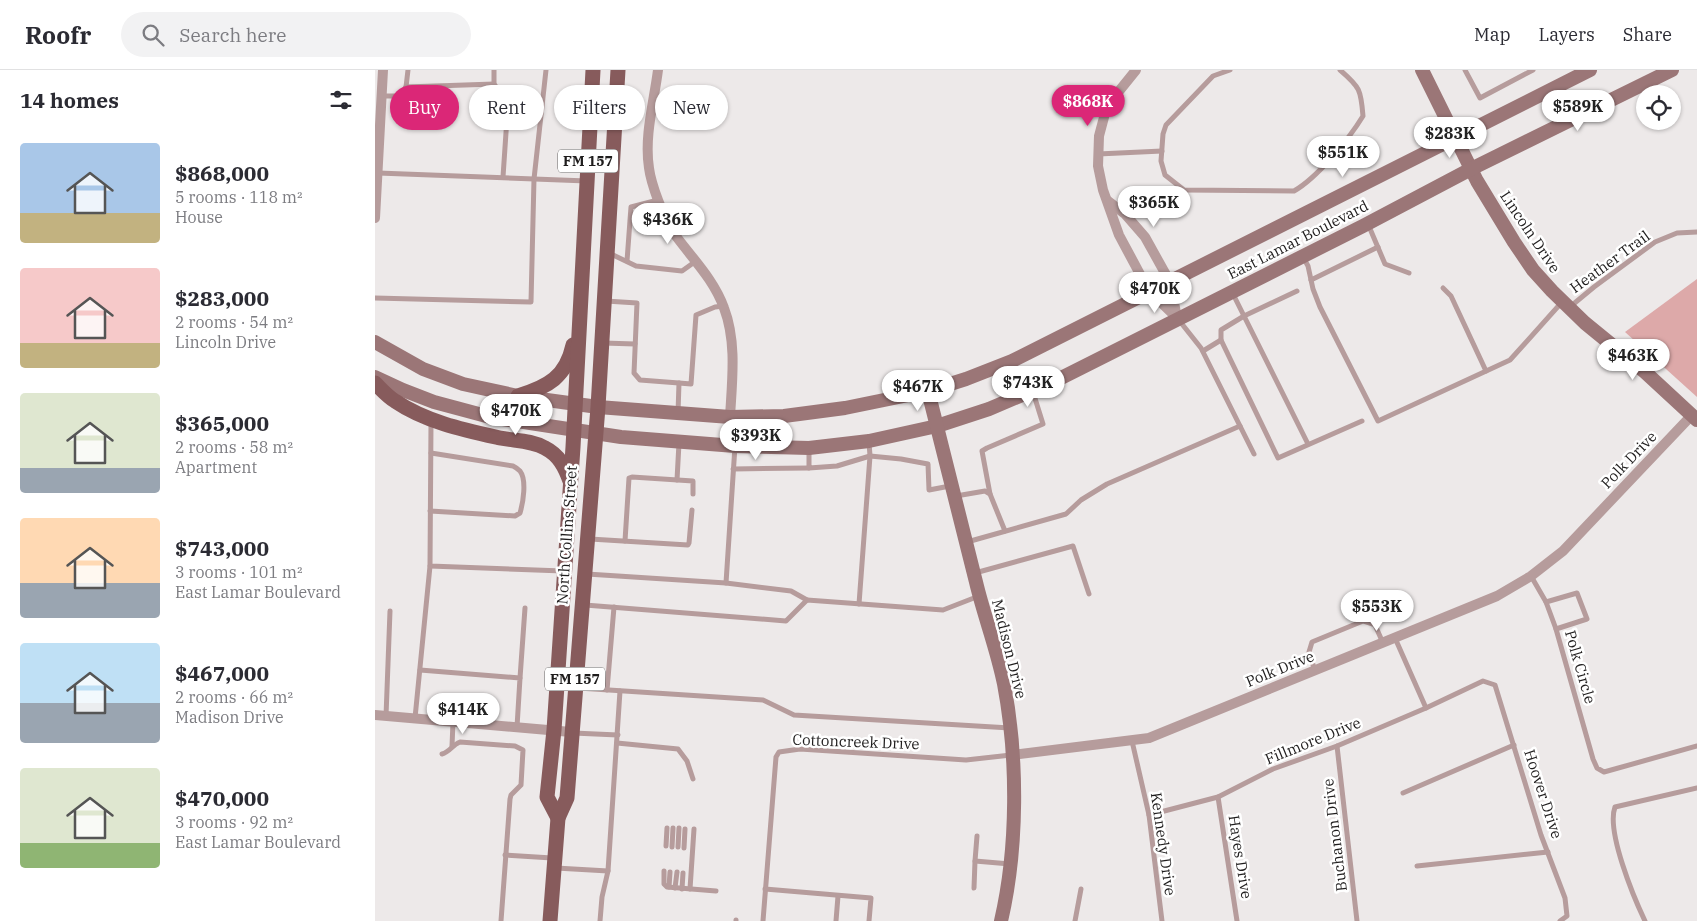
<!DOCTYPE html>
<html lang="en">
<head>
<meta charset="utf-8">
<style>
  :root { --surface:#fff; --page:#f2f2f3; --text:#2b2b33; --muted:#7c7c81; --line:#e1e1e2; --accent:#db2777 }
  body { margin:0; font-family:"IBM Plex Serif",serif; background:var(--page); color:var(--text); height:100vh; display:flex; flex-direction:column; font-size:19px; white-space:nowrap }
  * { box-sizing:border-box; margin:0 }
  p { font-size:16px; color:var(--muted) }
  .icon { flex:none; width:28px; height:28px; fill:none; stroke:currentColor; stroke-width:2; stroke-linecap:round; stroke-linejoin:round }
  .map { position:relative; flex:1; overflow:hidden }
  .drawer { display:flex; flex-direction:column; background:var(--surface); width:375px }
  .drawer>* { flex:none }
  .top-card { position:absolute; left:15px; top:15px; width:475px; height:45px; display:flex; gap:10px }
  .tools { position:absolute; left:1261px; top:15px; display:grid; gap:10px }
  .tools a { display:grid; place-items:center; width:45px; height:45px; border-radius:50%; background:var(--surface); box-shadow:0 1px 4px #0004; font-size:25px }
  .price { position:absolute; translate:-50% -42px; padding:0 11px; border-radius:18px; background:#fff; color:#222; font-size:16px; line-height:32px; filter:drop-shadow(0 1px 2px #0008) }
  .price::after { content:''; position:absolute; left:50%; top:30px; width:15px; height:11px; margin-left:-8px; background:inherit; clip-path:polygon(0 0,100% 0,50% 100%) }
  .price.on { background:var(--accent); color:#fff }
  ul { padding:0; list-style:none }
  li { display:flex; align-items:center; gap:15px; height:125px; padding:0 20px }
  li span { display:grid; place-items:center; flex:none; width:140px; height:100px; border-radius:5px; color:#555 }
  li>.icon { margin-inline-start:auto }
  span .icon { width:60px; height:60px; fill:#fffc; stroke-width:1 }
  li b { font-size:21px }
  h2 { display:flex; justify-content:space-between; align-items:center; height:60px; padding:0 20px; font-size:21px }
  .pill { padding:0 18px; border-radius:22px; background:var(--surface); box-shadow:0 1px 4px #0004; font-size:18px; line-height:45px }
  .pill.on { background:var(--accent); color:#fff }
  header { display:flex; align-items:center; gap:30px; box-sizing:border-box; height:70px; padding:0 25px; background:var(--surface); border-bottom:1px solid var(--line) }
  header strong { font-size:24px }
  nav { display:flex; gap:28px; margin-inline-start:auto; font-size:18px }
  .search { width:350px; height:45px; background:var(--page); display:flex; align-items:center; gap:12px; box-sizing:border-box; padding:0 18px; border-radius:28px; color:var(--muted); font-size:19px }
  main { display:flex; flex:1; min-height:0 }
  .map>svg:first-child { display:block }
</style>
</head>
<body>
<header>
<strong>Roofr</strong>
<div class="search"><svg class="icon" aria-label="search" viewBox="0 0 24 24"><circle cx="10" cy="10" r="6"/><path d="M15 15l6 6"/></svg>Search here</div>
<nav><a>Map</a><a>Layers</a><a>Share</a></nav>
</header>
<main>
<section class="drawer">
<h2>14 homes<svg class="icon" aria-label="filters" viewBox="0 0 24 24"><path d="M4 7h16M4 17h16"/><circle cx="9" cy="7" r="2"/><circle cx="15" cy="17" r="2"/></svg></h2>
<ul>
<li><span style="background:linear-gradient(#a9c7e8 70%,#c2b280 0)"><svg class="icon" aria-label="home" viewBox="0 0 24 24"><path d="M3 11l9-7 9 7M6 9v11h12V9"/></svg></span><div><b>$868,000</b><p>5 rooms · 118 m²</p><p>House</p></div></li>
<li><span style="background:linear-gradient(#f6c9c9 75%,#c2b280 0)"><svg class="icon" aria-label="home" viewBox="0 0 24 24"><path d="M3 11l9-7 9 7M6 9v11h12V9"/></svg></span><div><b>$283,000</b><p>2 rooms · 54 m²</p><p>Lincoln Drive</p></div></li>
<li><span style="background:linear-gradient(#dfe7d0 75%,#9aa5b1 0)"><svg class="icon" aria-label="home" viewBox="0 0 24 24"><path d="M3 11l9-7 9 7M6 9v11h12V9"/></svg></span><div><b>$365,000</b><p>2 rooms · 58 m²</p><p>Apartment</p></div></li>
<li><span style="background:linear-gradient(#ffd9b3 65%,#9aa5b1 0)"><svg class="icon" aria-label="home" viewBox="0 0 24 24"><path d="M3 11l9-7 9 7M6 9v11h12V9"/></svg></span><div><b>$743,000</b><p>3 rooms · 101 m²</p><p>East Lamar Boulevard</p></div></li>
<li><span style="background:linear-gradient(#bfe0f5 60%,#9aa5b1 0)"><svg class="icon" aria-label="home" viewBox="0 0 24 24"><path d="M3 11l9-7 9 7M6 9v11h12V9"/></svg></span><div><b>$467,000</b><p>2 rooms · 66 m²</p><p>Madison Drive</p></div></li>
<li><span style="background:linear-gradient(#dfe7d0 75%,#8fb573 0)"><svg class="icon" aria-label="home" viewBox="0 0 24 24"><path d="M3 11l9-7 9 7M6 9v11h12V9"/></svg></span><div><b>$470,000</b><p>3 rooms · 92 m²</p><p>East Lamar Boulevard</p></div></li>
</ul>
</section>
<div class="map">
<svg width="1322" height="851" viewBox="0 0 1322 851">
  <rect width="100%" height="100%" fill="#ede9e9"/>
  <!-- green -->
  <polygon fill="#dda9a9" points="1322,209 1322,327 1250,262"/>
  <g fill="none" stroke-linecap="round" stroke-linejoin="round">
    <!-- lane -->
    <g stroke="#b69c9c" stroke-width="5">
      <polyline points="119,0 119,14 133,33 128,107"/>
      <path d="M855,0L838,6L791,55L788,64L786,91L790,105L809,120L919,121C942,108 974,69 988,46C986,20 985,17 965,0"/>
      <polyline points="1090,0 1105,28 1158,0"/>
      <polyline points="31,17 119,14"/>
      <polyline points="7,26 25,26 31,17 33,0"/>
      <polyline points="723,84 787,81"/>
      <polyline points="3,103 212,111"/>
      <polyline points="993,154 1010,194 1034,203"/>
      <polyline points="234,183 261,196 307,201 321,191"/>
      <polyline points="928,187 933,196 938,219 945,237 1003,351 1135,290 1187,232"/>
      <polyline points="252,191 256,137 283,130"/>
      <polyline points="936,210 1003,177"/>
      <polyline points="1068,218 1076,226 1111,301"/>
      <polyline points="922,221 869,246 846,260 846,270 903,388 987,351"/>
      <polyline points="857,222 933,374"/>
      <polyline points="0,228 156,232 159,109 171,0"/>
      <polyline points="231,231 262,233 259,303 265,310 304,313"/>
      <polyline points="1196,236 1219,217 1280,172 1302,163 1322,162"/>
      <polyline points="803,249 826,278 879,384"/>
      <polyline points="228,273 260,274"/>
      <polyline points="828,281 846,270"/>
      <polyline points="303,343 304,313 316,314 321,245 340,237 349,236"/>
      <polyline points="56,353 55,496 188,501"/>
      <polyline points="434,378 434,398 462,396 495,386 526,389 553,394 554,420 575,416"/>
      <polyline points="358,399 434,398"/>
      <polyline points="302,410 304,373"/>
      <polyline points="615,424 607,381 612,378 668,354 658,322"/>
      <polyline points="581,426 610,421 615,424 630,461"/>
      <path d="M55,441L140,446L145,443C148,433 152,410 145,401C144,400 140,397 138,396L56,383"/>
      <polyline points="215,469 313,475 314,473 317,440"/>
      <polyline points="250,471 254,408 257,407 318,411 318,424"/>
      <polyline points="592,472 691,444 706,430 732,414 865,356"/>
      <polyline points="600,503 698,476 714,524"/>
      <polyline points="212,504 351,513 416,521 432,530"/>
      <polyline points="1156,506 1171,532 1181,559 1218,689 1222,698 1229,702 1322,676"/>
      <polyline points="351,513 360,376"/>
      <polyline points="1171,532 1202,523 1212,549 1181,559"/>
      <polyline points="484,534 495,386 494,372"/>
      <polyline points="210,535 411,551 432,530 568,540 604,526"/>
      <polyline points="1020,568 1051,638"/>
      <polyline points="45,600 145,608 142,657"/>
      <polyline points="940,601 934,582 937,572 988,551 1000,555 1008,573"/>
      <polyline points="145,608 150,538"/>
      <polyline points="203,618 388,630 419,645 635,658"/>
      <polyline points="232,620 239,537"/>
      <polyline points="11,646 15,541"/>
      <polyline points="40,648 55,496"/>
      <polyline points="198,663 243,665"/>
      <polyline points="757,671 774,745 787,851"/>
      <polyline points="242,673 303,679 312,691 318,709"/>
      <polyline points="77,676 78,652"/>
      <polyline points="962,676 982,851"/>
      <path d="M67,684C75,682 77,675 85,672L140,676L148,680L146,715L136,725L135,729L126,851"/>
      <polyline points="1028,723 1139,675"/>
      <polyline points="843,727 862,851"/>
      <polyline points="774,745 843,727 898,699 962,676 1051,638 1108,611 1120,615 1166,765 1190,828 1192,846 1185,851"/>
      <polyline points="291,776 292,758"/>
      <polyline points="297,777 298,758"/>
      <polyline points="303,777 304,758"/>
      <polyline points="309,778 310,759"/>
      <polyline points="130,785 177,788"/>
      <polyline points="600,791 602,766"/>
      <polyline points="1042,796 1173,782"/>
      <polyline points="181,798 233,801"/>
      <polyline points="289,801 289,814 292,817 341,821"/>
      <polyline points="294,817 295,802"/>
      <polyline points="300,818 302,802"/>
      <polyline points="599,818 600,791 635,794"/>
      <polyline points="307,819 308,803"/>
      <polyline points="315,819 319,759"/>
      <polyline points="390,819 496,828 494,851"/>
      <polyline points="225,851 227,827 233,801 245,621"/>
      <polyline points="361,851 361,850"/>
      <polyline points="388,851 401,687 404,682 425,679 591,690 636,685"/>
      <polyline points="461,851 463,826"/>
      <polyline points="700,851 706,819"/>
      <path d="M1270,851C1259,828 1231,761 1240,737L1322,718"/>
    </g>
    <!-- street -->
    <g stroke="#b69c9c" stroke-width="10">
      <path d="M283,0C279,32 269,66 274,98C276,114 289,149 298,162C315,186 339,209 349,238C362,272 357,311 355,347"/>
      <polyline points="761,0 732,36 724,66 723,96 728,120 744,165 774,221 803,249"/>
      <polyline points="733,131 750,144 770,167 795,212 802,248"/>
      <polyline points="0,148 8,0"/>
      <polyline points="0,645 196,662"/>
      <polyline points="637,685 774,668 1122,526 1156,506 1188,481 1317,345"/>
    </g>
    <!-- secondary -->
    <g stroke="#9b7677" stroke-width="14">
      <polyline points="1047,0 1102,111 1139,172 1158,200 1177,221 1210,253 1270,302 1322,350"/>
      <polyline points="0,272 48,299 88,314 143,326 223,337 355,347 409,346 470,338 553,321 591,309 637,291 1215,0"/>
      <polyline points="0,307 28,320 59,332 115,347 246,367 360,376 434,378 494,371 562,356 614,339 680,311 988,156 1096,99 1297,0"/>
      <path d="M553,321C569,384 585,448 601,512C609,546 622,579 629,614C643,688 643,778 626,851"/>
    </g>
    <!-- primary -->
    <g stroke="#875b5c" stroke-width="15">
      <path d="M0,313C6,319 12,326 20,331C51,352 89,360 125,368C140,371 156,370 170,378C184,385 190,397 195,411"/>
      <path d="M143,326C173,317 191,307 198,275"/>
      <polyline points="183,748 172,727 179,660 198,377 218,0"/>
      <polyline points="175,851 183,748 192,728 223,337 243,0"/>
    </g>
  </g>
  <g text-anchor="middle" stroke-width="5" stroke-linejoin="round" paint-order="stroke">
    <!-- shield labels -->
    <g fill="#fff" stroke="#626161" stroke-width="1">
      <rect x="183" y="79.5" width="60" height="23" rx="4"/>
      <rect x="170" y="597.5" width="60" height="23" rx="4"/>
    </g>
    <g font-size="14" font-weight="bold" fill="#1f1d1d">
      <text x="213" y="96">FM 157</text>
      <text x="200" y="614">FM 157</text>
    </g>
    <!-- street labels -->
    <g font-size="15" fill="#1f1d1d" stroke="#fff">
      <text transform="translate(1155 162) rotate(56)" y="5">Lincoln Drive</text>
      <text transform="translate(923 170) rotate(-27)" y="5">East Lamar Boulevard</text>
      <text transform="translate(1235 192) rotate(-36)" y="5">Heather Trail</text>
      <text transform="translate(1254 390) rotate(-46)" y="5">Polk Drive</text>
      <text transform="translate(192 465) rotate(-86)" y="5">North Collins Street</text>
      <text transform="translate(634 579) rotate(76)" y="5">Madison Drive</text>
      <text transform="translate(1205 597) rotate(74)" y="5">Polk Circle</text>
      <text transform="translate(905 599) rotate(-22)" y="5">Polk Drive</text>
      <text transform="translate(938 671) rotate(-22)" y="5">Fillmore Drive</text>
      <text transform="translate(481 672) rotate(2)" y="5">Cottoncreek Drive</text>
      <text transform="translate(1168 724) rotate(72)" y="5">Hoover Drive</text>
      <text transform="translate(960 765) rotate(-97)" y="5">Buchanon Drive</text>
      <text transform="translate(788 774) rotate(82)" y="5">Kennedy Drive</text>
      <text transform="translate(865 787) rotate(81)" y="5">Hayes Drive</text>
    </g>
  </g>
</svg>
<div class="tools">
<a><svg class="icon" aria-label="locate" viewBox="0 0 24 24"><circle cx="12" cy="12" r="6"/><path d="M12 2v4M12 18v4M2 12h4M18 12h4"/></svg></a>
</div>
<b class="price on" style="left:713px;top:57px">$868K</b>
<b class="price" style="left:1203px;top:62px">$589K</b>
<b class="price" style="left:1075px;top:89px">$283K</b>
<b class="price" style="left:968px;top:108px">$551K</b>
<b class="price" style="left:779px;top:158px">$365K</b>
<b class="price" style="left:293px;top:175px">$436K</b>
<b class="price" style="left:780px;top:244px">$470K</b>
<b class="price" style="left:1258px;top:311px">$463K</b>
<b class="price" style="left:653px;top:338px">$743K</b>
<b class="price" style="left:543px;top:342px">$467K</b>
<b class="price" style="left:141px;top:366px">$470K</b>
<b class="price" style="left:381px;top:391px">$393K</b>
<b class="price" style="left:1002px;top:562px">$553K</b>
<b class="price" style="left:88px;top:665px">$414K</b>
<div class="top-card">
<a class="pill on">Buy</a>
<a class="pill">Rent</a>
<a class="pill">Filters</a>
<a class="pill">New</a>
</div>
</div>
</main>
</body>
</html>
